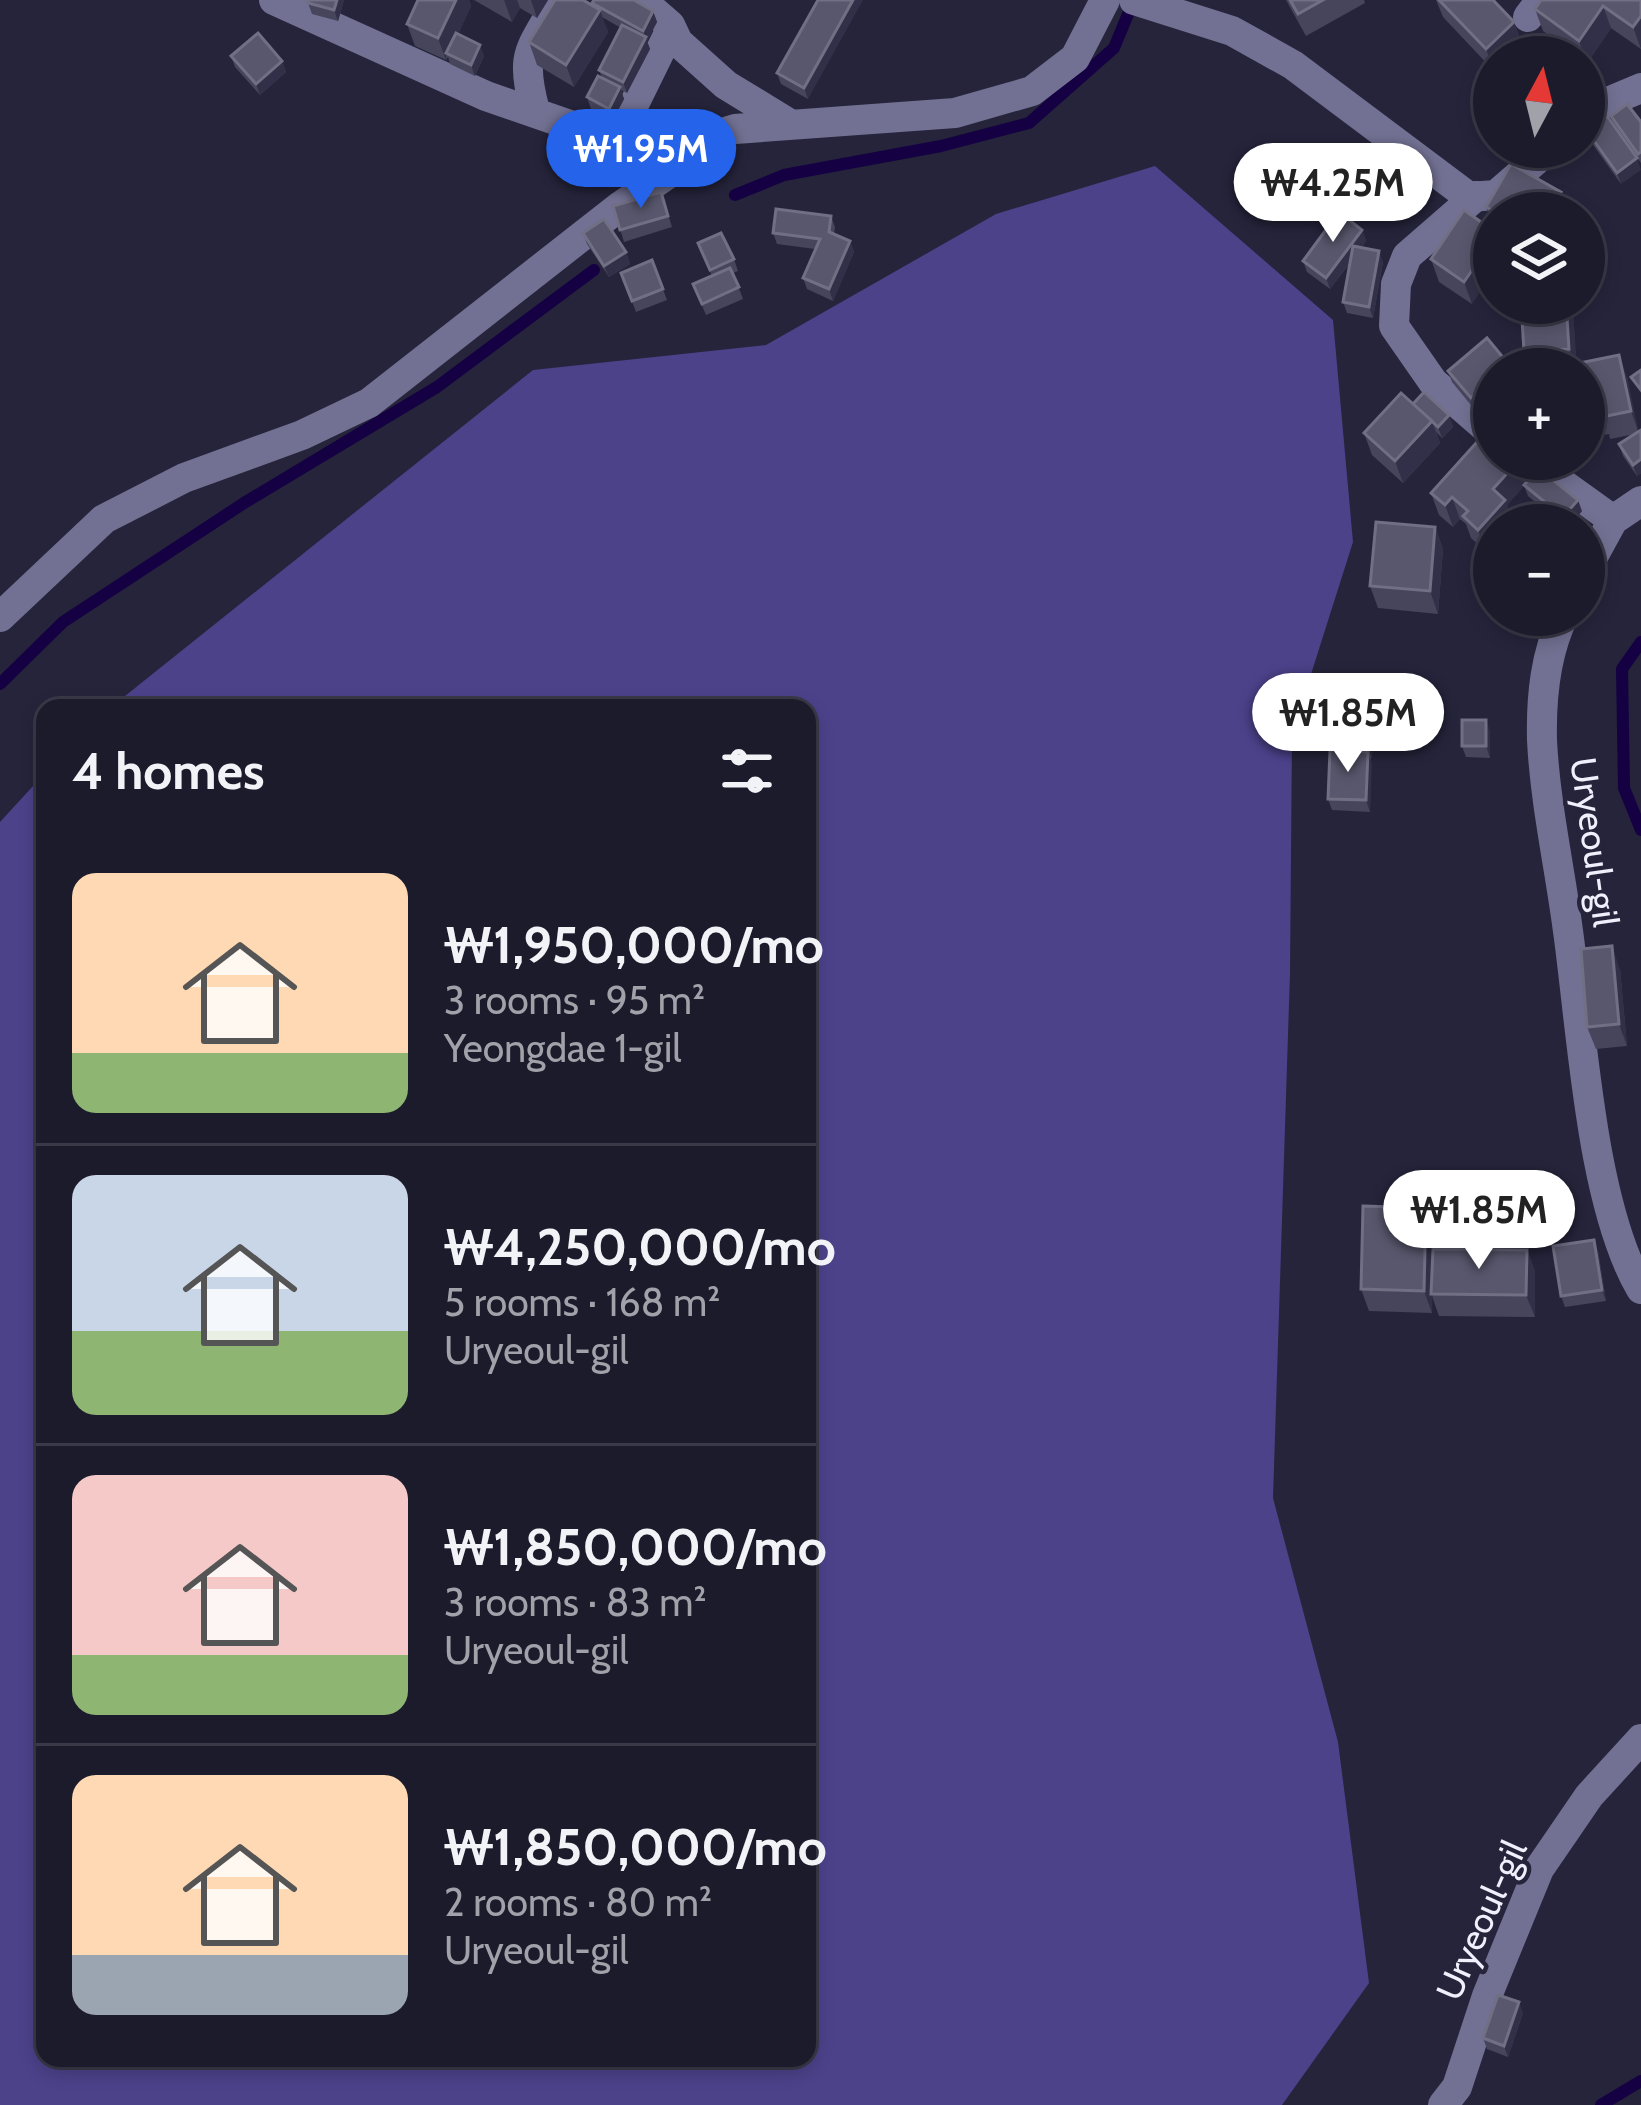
<!DOCTYPE html>
<html lang="en">
<head>
<meta charset="utf-8">
<style>
  :root { --surface:#1c1b2c; --page:#292838; --text:#f1f3f6; --muted:#a0a1a9; --line:#3a3948; --accent:#2563eb }
  body { margin:0; font-family:Cabin,sans-serif; background:var(--page); color:var(--text); height:100vh; display:flex; flex-direction:column; font-size:45px; white-space:nowrap }
  * { box-sizing:border-box; margin:0 }
  p { font-size:39px; color:var(--muted) }
  .icon { flex:none; width:66px; height:66px; fill:none; stroke:currentColor; stroke-width:2; stroke-linecap:round; stroke-linejoin:round }
  .map { position:relative; flex:1; overflow:hidden }
  .details { position:absolute; left:36px; top:699px; width:780px; height:1368px; display:flex; flex-direction:column; background:var(--surface); border-radius:24px; box-shadow:0 6px 18px #0003,0 0 0 3px var(--line) }
  .details>* { flex:none }
  .needle { width:78px; rotate:7deg }
  .controls { position:absolute; left:1473px; top:36px; display:grid; gap:24px }
  .controls a { display:grid; place-items:center; width:132px; height:132px; border-radius:50%; background:var(--surface); box-shadow:0 6px 18px #0003,0 0 0 3px var(--line); font-size:60px }
  .price { position:absolute; translate:-50% -102px; padding:0 27px; border-radius:42px; background:#fff; color:#222; font-size:39px; line-height:78px; filter:drop-shadow(0 3px 6px #0008) }
  .price::after { content:''; position:absolute; left:50%; top:72px; width:36px; height:27px; margin-left:-18px; background:inherit; clip-path:polygon(0 0,100% 0,50% 100%) }
  .price.on { background:var(--accent); color:#fff }
  ul { padding:0; list-style:none }
  li { display:flex; align-items:center; gap:36px; height:300px; padding:0 36px }
  li+li { border-top:3px solid var(--line) }
  li span { display:grid; place-items:center; flex:none; width:336px; height:240px; border-radius:24px; color:#555 }
  li>.icon { margin-inline-start:auto }
  span .icon { width:144px; height:144px; fill:#fffc; stroke-width:1 }
  li b { font-size:51px }
  h2 { display:flex; justify-content:space-between; align-items:center; height:144px; padding:0 36px; font-size:51px }
  .map>svg:first-child { display:block }
</style>
</head>
<body>
<div class="map">
<svg width="1641" height="2105" viewBox="0 0 1641 2105">
  <rect width="100%" height="100%" fill="#25243b"/>
  <!-- forest -->
  <polygon fill="#4b428a" points="1155,166 1333,320 1353,542 1292,734 1290,973 1273,1498 1338,1742 1369,1983 1282,2105 0,2105 0,822 45,773 45,2058 807,2058 807,708 110,708 533,370 766,345 996,214"/>
  <g fill="none" stroke-linecap="round" stroke-linejoin="round">
    <!-- stream -->
    <g stroke="#140042" stroke-width="12">
      <polyline points="735,195 784,175 941,146 1029,123 1114,48 1133,2"/>
      <polyline points="1641,642 1622,669 1624,788 1641,830"/>
      <polyline points="0,684 63,622 244,503 437,387 594,270"/>
      <polyline points="1601,2105 1641,2081"/>
    </g>
    <!-- minor -->
    <g stroke="#727193" stroke-width="30">
      <polyline points="274,0 486,96 616,141 675,147 735,129 955,113 1032,91 1075,58 1105,0"/>
      <polyline points="641,0 670,25 678,42 726,85 790,124"/>
      <polyline points="1134,0 1232,31 1293,65 1469,197 1496,195 1551,147"/>
      <polyline points="1528,17 1541,0"/>
      <path d="M535,111C519,51 531,51 558,0"/>
      <polyline points="1584,119 1598,106 1641,88"/>
      <polyline points="616,141 671,29"/>
      <polyline points="1476,196 1407,256 1396,284 1394,326 1433,382 1494,435"/>
      <polyline points="1528,459 1613,520"/>
      <polyline points="1584,573 1613,520 1641,501"/>
      <path d="M1564,615C1545,654 1541,697 1542,740C1545,803 1560,869 1568,931C1582,1032 1591,1204 1641,1289"/>
      <polyline points="0,617 104,519 184,478 302,435 369,403 619,207 708,147"/>
      <polyline points="1443,2105 1457,2087 1487,1996 1539,1869 1589,1796 1641,1739"/>
    </g>
  </g>
  <!-- wall -->
  <g fill="#46455c">
    <polygon points="344,0 338,21 312,14 308,3"/>
    <polygon points="418,0 469,0 471,6 458,34 484,56 475,76 450,64 448,57 446,60 415,46 407,24"/>
    <polygon points="474,0 548,0 537,18 520,8 512,22"/>
    <polygon points="818,0 808,99 781,84 777,73"/>
    <polygon points="1286,0 1364,0 1365,3 1306,36"/>
    <polygon points="1436,0 1493,0 1514,22 1522,44 1509,57 1494,57 1494,71 1443,17"/>
    <polygon points="1641,0 1641,49 1611,28 1587,63 1584,60 1584,57 1579,57 1543,31 1535,9"/>
    <polygon points="592,3 653,11 657,22 647,41 650,49 627,93 621,90 624,99 613,120 591,109 587,97 602,78 599,70 621,28 602,17 608,32 574,87 537,65 529,42 594,7"/>
    <polygon points="231,56 282,61 286,72 260,95 235,67"/>
    <polygon points="1607,116 1621,184 1591,142 1587,131"/>
    <polygon points="1611,116 1641,122 1641,163 1615,128"/>
    <polygon points="661,192 672,227 624,242 613,206"/>
    <polygon points="1486,207 1568,213 1494,213 1494,229"/>
    <polygon points="1464,210 1472,304 1439,282 1431,259"/>
    <polygon points="831,216 835,227 834,234 850,241 854,252 833,301 807,289 803,278 815,249 777,244 773,233"/>
    <polygon points="1362,230 1366,241 1361,248 1383,262 1373,318 1347,313 1343,302 1350,263 1330,289 1307,272 1303,261"/>
    <polygon points="583,233 626,252 630,264 609,277 587,244"/>
    <polygon points="698,243 734,259 738,271 733,273 743,299 706,315 693,284 712,276"/>
    <polygon points="652,260 667,300 636,312 621,273"/>
    <polygon points="1521,303 1570,303 1573,310 1576,364 1627,377 1638,432 1641,430 1641,473 1637,476 1623,456 1619,444 1635,434 1610,439 1609,434 1594,437 1586,415 1584,369 1531,369 1524,352"/>
    <polygon points="1510,366 1511,369 1494,369 1475,410 1452,382 1448,371"/>
    <polygon points="1413,404 1449,415 1453,427 1442,438 1436,432 1440,443 1403,483 1372,455 1364,433"/>
    <polygon points="1527,482 1582,511 1570,525 1563,525 1528,496 1524,486 1507,505 1513,522 1510,525 1494,525 1494,543 1486,552 1471,538 1466,524 1460,519 1453,527 1439,515 1431,493"/>
    <polygon points="1435,527 1443,549 1438,614 1378,608 1370,586"/>
    <polygon points="1397,705 1395,730 1372,729 1374,734 1371,759 1370,812 1332,810 1328,799 1335,750 1333,746 1336,720 1334,715"/>
    <polygon points="1490,731 1490,758 1466,757 1462,746"/>
    <polygon points="1620,969 1627,1046 1596,1049 1587,1027"/>
    <polygon points="1426,1208 1434,1230 1434,1249 1527,1250 1535,1272 1535,1317 1439,1316 1432,1296 1432,1313 1369,1311 1361,1289"/>
    <polygon points="1598,1251 1606,1301 1565,1307 1561,1296"/>
    <polygon points="1523,2013 1508,2057 1487,2049 1483,2038"/>
  </g>
  <!-- shaded-wall -->
  <g fill="#313048">
    <polygon points="337,0 344,0 338,21 334,10"/>
    <polygon points="456,0 469,0 471,6 449,54 446,53 446,60 438,38"/>
    <polygon points="504,0 517,0 520,8 512,22"/>
    <polygon points="531,0 548,0 537,18"/>
    <polygon points="853,0 863,0 808,99 804,88"/>
    <polygon points="1603,6 1611,28 1587,63 1579,41"/>
    <polygon points="600,10 608,32 574,87 566,65"/>
    <polygon points="653,11 657,22 647,41 650,49 627,93 623,82 645,38 643,31"/>
    <polygon points="1641,16 1641,49 1633,27"/>
    <polygon points="1514,22 1522,44 1509,57 1494,57 1494,71 1486,49"/>
    <polygon points="480,45 484,56 475,76 471,65"/>
    <polygon points="282,61 286,72 260,95 256,84"/>
    <polygon points="620,87 624,99 613,120 609,109"/>
    <polygon points="1637,158 1641,170 1621,184 1617,173"/>
    <polygon points="1561,192 1568,213 1549,213"/>
    <polygon points="1362,230 1366,241 1330,289 1326,278"/>
    <polygon points="1494,238 1494,272 1472,304 1464,282"/>
    <polygon points="850,241 854,252 833,301 829,289"/>
    <polygon points="1379,251 1383,262 1373,318 1369,307"/>
    <polygon points="626,252 630,264 609,277 604,266"/>
    <polygon points="1593,275 1597,286 1584,302 1584,285"/>
    <polygon points="1566,303 1570,303 1573,310 1577,369 1569,349"/>
    <polygon points="1619,355 1627,377 1639,433 1631,411"/>
    <polygon points="1494,379 1494,394 1475,410 1471,398"/>
    <polygon points="1449,415 1453,427 1442,438 1438,427"/>
    <polygon points="1432,421 1440,443 1403,483 1395,461"/>
    <polygon points="1641,459 1641,473 1637,476 1633,465"/>
    <polygon points="1519,460 1527,483 1507,505 1513,522 1510,525 1494,525 1494,543 1486,552 1478,530 1493,489"/>
    <polygon points="1452,497 1460,519 1453,527 1445,505"/>
    <polygon points="1578,500 1582,511 1570,525 1566,525 1563,517"/>
    <polygon points="1435,527 1443,549 1438,614 1430,591"/>
    <polygon points="1393,694 1397,705 1395,730 1391,719"/>
    <polygon points="1486,720 1490,731 1490,758 1486,746"/>
    <polygon points="1370,723 1374,734 1372,759 1368,748"/>
    <polygon points="1368,752 1372,763 1370,812 1366,800"/>
    <polygon points="1612,946 1620,969 1627,1046 1619,1024"/>
    <polygon points="1426,1208 1434,1230 1432,1313 1424,1291"/>
    <polygon points="1594,1240 1598,1251 1606,1301 1602,1290"/>
    <polygon points="1527,1250 1535,1272 1535,1317 1526,1295"/>
    <polygon points="1519,2002 1523,2013 1508,2057 1504,2046"/>
  </g>
  <!-- building -->
  <g fill="#58576d" stroke="#706f84" stroke-width="3">
    <polygon points="309,0 337,0 334,10 308,3"/>
    <polygon points="418,0 456,0 438,38 407,24"/>
    <polygon points="555,0 583,0 600,10 566,65 529,42"/>
    <polygon points="594,0 634,0 653,11 643,31 592,3"/>
    <polygon points="818,0 853,0 804,88 777,73"/>
    <polygon points="1290,0 1323,0 1298,14"/>
    <polygon points="1439,0 1493,0 1514,22 1486,49"/>
    <polygon points="1541,0 1641,0 1641,16 1633,27 1603,6 1579,41 1535,9"/>
    <polygon points="622,25 646,37 623,82 599,70"/>
    <polygon points="258,33 282,61 256,84 231,56"/>
    <polygon points="456,33 480,45 471,65 446,53"/>
    <polygon points="598,76 620,87 609,109 587,97"/>
    <polygon points="1627,104 1641,122 1641,152 1638,154 1611,116"/>
    <polygon points="1607,116 1637,158 1617,173 1587,131"/>
    <polygon points="1511,164 1561,192 1549,213 1497,213 1486,207"/>
    <polygon points="661,192 668,216 620,230 613,206"/>
    <polygon points="776,209 831,216 829,232 850,241 829,289 803,278 820,239 773,233"/>
    <polygon points="1464,210 1494,231 1494,238 1464,282 1431,259"/>
    <polygon points="1339,212 1362,230 1326,278 1303,261"/>
    <polygon points="604,219 626,252 604,266 583,233"/>
    <polygon points="721,233 734,259 710,270 698,243"/>
    <polygon points="1353,246 1379,251 1369,307 1343,302"/>
    <polygon points="652,260 663,289 632,301 621,273"/>
    <polygon points="1584,267 1593,275 1584,285"/>
    <polygon points="730,268 739,287 702,304 693,284"/>
    <polygon points="1521,303 1566,303 1569,349 1524,352"/>
    <polygon points="1487,338 1510,366 1507,369 1494,369 1494,379 1471,398 1448,371"/>
    <polygon points="1619,355 1631,411 1602,417 1601,411 1586,415 1584,369 1550,369"/>
    <polygon points="1641,370 1641,390 1631,377"/>
    <polygon points="1424,392 1449,415 1438,427 1413,404"/>
    <polygon points="1401,393 1432,421 1395,461 1364,433"/>
    <polygon points="1641,430 1641,459 1633,465 1619,444"/>
    <polygon points="1487,431 1494,438 1494,459 1519,460 1493,489 1505,500 1478,530 1463,516 1468,511 1452,497 1445,505 1431,493"/>
    <polygon points="1538,468 1578,500 1563,517 1524,485"/>
    <polygon points="1376,522 1435,527 1430,591 1370,586"/>
    <polygon points="1336,690 1393,694 1391,719 1334,715"/>
    <polygon points="1335,720 1370,723 1368,748 1333,746"/>
    <rect x="1462" y="720" width="24" height="26"/>
    <polygon points="1330,750 1368,752 1366,800 1328,799"/>
    <polygon points="1612,946 1619,1024 1587,1027 1581,949"/>
    <polygon points="1363,1206 1426,1208 1424,1291 1361,1289"/>
    <polygon points="1594,1240 1602,1290 1561,1296 1553,1246"/>
    <polygon points="1433,1249 1527,1250 1526,1295 1431,1294"/>
    <polygon points="1498,1995 1519,2002 1504,2046 1483,2038"/>
  </g>
  <g text-anchor="middle" stroke-width="9" stroke-linejoin="round" paint-order="stroke">
    <!-- street labels -->
    <g font-size="36" fill="#f0f0fd" stroke="#25243b">
      <text transform="translate(1595 842) rotate(82)" y="13">Uryeoul-gil</text>
      <text transform="translate(1481 1920) rotate(-66)" y="13">Uryeoul-gil</text>
    </g>
  </g>
</svg>
<div class="controls">
<a><svg class="needle" viewBox="-14 -14 28 28"><path d="M0-13l5 13h-10z" fill="#e53935"/><path d="M0 13l5-13h-10z" fill="#a0a1a9"/></svg></a>
<a><svg class="icon" aria-label="layers" viewBox="0 0 24 24"><path d="M12 4l9 5-9 5-9-5zM3 14l9 5 9-5"/></svg></a>
<a>+</a>
<a>−</a>
</div>
<b class="price on" style="left:641px;top:211px">₩1.95M</b>
<b class="price" style="left:1333px;top:245px">₩4.25M</b>
<b class="price" style="left:1348px;top:775px">₩1.85M</b>
<b class="price" style="left:1479px;top:1272px">₩1.85M</b>
<section class="details">
<h2>4 homes<svg class="icon" aria-label="filters" viewBox="0 0 24 24"><path d="M4 7h16M4 17h16"/><circle cx="9" cy="7" r="2"/><circle cx="15" cy="17" r="2"/></svg></h2>
<ul>
<li><span style="background:linear-gradient(#ffd9b3 75%,#8fb573 0)"><svg class="icon" aria-label="home" viewBox="0 0 24 24"><path d="M3 11l9-7 9 7M6 9v11h12V9"/></svg></span><div><b>₩1,950,000/mo</b><p>3 rooms · 95 m²</p><p>Yeongdae 1-gil</p></div></li>
<li><span style="background:linear-gradient(#c9d6e8 65%,#8fb573 0)"><svg class="icon" aria-label="home" viewBox="0 0 24 24"><path d="M3 11l9-7 9 7M6 9v11h12V9"/></svg></span><div><b>₩4,250,000/mo</b><p>5 rooms · 168 m²</p><p>Uryeoul-gil</p></div></li>
<li><span style="background:linear-gradient(#f6c9c9 75%,#8fb573 0)"><svg class="icon" aria-label="home" viewBox="0 0 24 24"><path d="M3 11l9-7 9 7M6 9v11h12V9"/></svg></span><div><b>₩1,850,000/mo</b><p>3 rooms · 83 m²</p><p>Uryeoul-gil</p></div></li>
<li><span style="background:linear-gradient(#ffd9b3 75%,#9aa5b1 0)"><svg class="icon" aria-label="home" viewBox="0 0 24 24"><path d="M3 11l9-7 9 7M6 9v11h12V9"/></svg></span><div><b>₩1,850,000/mo</b><p>2 rooms · 80 m²</p><p>Uryeoul-gil</p></div></li>
</ul>
</section>
</div>
</body>
</html>
